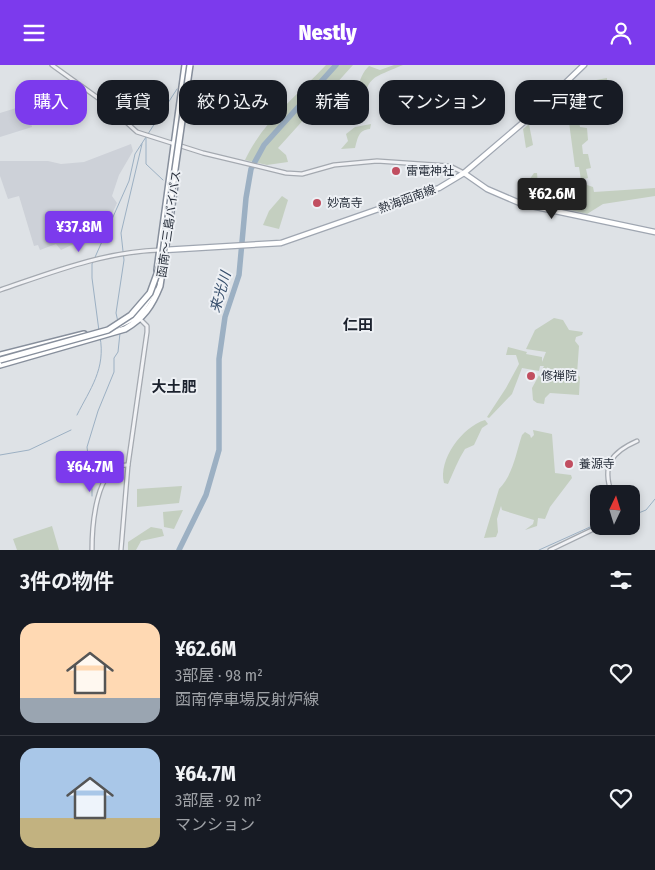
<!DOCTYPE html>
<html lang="ja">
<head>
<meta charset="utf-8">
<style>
  :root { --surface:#171b24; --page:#242831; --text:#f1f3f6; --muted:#9ea1a6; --line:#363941; --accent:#7c3aed }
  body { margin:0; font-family:"Fira Sans Condensed","Noto Sans JP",sans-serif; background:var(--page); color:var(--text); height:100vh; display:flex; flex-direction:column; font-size:19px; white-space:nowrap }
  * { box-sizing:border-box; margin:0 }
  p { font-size:16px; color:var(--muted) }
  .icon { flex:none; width:28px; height:28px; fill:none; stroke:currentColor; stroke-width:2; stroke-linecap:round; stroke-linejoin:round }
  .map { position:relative; height:485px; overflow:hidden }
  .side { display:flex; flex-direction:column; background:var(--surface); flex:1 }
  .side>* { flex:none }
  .guide { position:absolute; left:15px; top:15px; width:625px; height:45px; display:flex; gap:10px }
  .needle { width:32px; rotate:4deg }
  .tools { position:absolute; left:590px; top:420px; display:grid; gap:10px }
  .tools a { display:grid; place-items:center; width:50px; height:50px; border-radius:10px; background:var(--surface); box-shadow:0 2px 8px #0003; font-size:25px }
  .price { position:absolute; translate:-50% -42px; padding:0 11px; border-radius:5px; background:var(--accent); color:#fff; font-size:16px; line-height:32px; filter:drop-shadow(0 1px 2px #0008) }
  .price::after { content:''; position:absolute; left:50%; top:30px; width:15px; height:11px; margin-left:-8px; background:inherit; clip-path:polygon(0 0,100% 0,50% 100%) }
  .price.on { background:#222; color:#fff }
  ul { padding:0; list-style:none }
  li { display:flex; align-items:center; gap:15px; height:125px; padding:0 20px }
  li+li { border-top:1px solid var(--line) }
  li span { display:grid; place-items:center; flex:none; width:140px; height:100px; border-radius:15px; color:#555 }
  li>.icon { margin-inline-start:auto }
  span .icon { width:60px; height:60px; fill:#fffc; stroke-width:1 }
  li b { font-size:21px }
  h2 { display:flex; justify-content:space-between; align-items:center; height:60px; padding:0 20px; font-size:21px }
  .chip { padding:0 18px; border-radius:15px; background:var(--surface); box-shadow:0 2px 8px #0003; font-size:18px; line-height:45px }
  .chip.on { background:var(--accent); color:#fff }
  header { display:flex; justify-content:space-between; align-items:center; height:65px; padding:0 20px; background:var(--accent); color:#fff; font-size:22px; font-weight:800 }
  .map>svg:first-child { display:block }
</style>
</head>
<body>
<header><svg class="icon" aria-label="menu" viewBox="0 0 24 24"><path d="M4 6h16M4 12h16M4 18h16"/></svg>Nestly<svg class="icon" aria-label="person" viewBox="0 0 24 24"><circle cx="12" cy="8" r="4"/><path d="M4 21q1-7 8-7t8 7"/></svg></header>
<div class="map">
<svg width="655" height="485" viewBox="0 0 655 485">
  <rect width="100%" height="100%" fill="#dee2e6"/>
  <!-- built -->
  <g fill="#cdd1d8">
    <polygon points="26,40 32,62 0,72 0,48"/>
    <polygon points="131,79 133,86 119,110 112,131 117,138 105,164 61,185 56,179 40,185 38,180 34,181 19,131 8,134 0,111 0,96 48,96 61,99 84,97"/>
  </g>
  <!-- green -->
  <g fill="#c4cfc0">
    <path d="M326,0H353L278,83L286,90L288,97L267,100L245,95C263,56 297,31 326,0Z"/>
    <path d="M394,0H403C368,15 369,10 361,48L354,49C356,34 357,12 369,1L380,5Z"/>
    <polygon points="607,13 607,17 575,25 581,27 575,32 580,62 587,63 588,75 582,80 583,89 588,89 591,103 586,104 588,113 581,115 579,102 575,102 566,35 561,31 536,57 536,53 569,20"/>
    <path d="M371,59L370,64C358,65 358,73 355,83L341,84L348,76L346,69L355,62Z"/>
    <polygon points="529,59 533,80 526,83 523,64"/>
    <polygon points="534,108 537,108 539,133 535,136 532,132 529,115"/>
    <polygon points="585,117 587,120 593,122 594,127 655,123 655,131 603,139 587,149 542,138 543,132 557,131 558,134 582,131 581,119"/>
    <polygon points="282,131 288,135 279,164 263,160 269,146"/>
    <polygon points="554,253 563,255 569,265 583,267 582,270 576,272 575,276 579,281 577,309 580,312 579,330 550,328 545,333 544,339 537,338 533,335 532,323 544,301 540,301 539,306 522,303 512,329 489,353 487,352 506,323 519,299 516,290 506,290 508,282 527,287 526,289 542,292 542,297 546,287 526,284 535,265"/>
    <path d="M485,355L488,359L482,363L474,380L465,384C458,395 453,408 448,419L444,418C438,395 462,362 485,355Z"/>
    <path d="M533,365L552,369L555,408L571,410L572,413L550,442L545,454L538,453L537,461L525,465L533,459L534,455L502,445L501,441L497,454L498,467L496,472L484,473L499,424C513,410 516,388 522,370L525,367L530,370L531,373L534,370Z"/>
    <polygon points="182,421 179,438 137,442 137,424"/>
    <polygon points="183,445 174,464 164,462 163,447"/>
    <polygon points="52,461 59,485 17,485 13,474"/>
    <polygon points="151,462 162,464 164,471 141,476 136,485 128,485 128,477"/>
  </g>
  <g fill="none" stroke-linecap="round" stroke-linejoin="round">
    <!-- stream -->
    <g stroke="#9cb0c3" stroke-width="1">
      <polyline points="146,73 146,99 163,115"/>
      <polyline points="118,257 116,248 124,195 121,168 142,79"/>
      <polyline points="99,266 92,213 92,199 129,116 135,89 177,24"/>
      <path d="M77,350C90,324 106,304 100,272"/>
      <polyline points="0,390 29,385 71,365"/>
      <polyline points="91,417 87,382 98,346 114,307 114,293 118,287 120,268"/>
      <polyline points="92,424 92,431"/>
      <polyline points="631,451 646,445 655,434"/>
      <polyline points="539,485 599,458"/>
    </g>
    <!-- river -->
    <polyline stroke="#9cb0c3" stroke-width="5.5" points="179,485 206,430 219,385 219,294 225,252 239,210 246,133 251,104 264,80 336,0"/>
    <defs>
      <g id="minor">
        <polyline points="52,0 105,38 137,67 203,88 286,108 302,109 334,100 377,96 450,101 464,108"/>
        <path d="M0,225C53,207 103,187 160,185"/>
        <path d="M612,429C601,400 612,387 637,376"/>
        <path d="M92,485C92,464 95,398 128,400"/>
        <polyline points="121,485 128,400 147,267 147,261 140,254"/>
        <polyline points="550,485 600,461"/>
      </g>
      <g id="major">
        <polyline points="464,108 487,124 522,139 655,167"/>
        <polyline points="164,185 281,178 439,123 464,108 532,50 584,0"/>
      </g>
      <g id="highway">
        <polyline points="157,205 185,0"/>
        <polyline points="115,262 138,251 154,225"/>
        <polyline points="0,290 84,269"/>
        <path d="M0,300L125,264C144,253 152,241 160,221L176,113"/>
      </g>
    </defs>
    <!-- minor casing -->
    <use href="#minor" stroke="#a4a9b0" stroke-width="5.5"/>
    <!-- major casing -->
    <use href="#major" stroke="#9fa6b1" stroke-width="7"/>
    <!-- highway casing -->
    <use href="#highway" stroke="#878f9c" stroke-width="8"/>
    <!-- minor -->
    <use href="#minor" stroke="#f1f2f5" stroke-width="3"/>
    <!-- major -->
    <use href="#major" stroke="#fff" stroke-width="4.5"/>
    <!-- highway -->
    <use href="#highway" stroke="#fff" stroke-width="5"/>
    <defs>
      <polyline id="highway-bridge" points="0,295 108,265 131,250 150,228 162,195 190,0"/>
    </defs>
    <!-- highway-bridge casing -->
    <use href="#highway-bridge" stroke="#878f9c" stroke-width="8" stroke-linecap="butt"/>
    <!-- highway-bridge -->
    <use href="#highway-bridge" stroke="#fff" stroke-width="5"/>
  </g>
  <!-- markers -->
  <g fill="#c14e60" stroke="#edf0f4" stroke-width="2">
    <circle cx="396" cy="106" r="5"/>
    <circle cx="317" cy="138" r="5"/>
    <circle cx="531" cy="311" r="5"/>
    <circle cx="569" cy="399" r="5"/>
  </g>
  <g text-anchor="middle" stroke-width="4" stroke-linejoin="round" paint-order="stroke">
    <!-- poi labels -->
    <g font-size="12" fill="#29303c" stroke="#edf0f4" text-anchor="start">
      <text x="406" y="110">雷電神社</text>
      <text x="327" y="142">妙高寺</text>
      <text x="541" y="315">修禅院</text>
      <text x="579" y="403">養源寺</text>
    </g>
    <!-- street labels -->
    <g font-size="12" fill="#29303c" stroke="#edf0f4">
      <text transform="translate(407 134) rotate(-20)" y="4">熱海函南線</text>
      <text transform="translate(169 159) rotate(-82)" y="4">函南～三島バイパス</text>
    </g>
    <!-- water labels -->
    <g font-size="14" font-style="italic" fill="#374f6c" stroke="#edf0f4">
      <text transform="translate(220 227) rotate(-74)" y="5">来光川</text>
    </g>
    <!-- quarter labels -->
    <g font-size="15" font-weight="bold" fill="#1b212d" stroke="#edf0f4">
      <text x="358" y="265">仁田</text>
      <text x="174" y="327">大土肥</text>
    </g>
  </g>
</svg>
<div class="tools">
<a><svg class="needle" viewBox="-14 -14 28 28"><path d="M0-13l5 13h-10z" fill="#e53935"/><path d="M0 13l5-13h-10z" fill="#9ea1a6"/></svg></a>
</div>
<b class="price on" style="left:552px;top:155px">¥62.6M</b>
<b class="price" style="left:79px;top:188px">¥37.8M</b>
<b class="price" style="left:90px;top:428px">¥64.7M</b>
<div class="guide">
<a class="chip on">購入</a>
<a class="chip">賃貸</a>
<a class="chip">絞り込み</a>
<a class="chip">新着</a>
<a class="chip">マンション</a>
<a class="chip">一戸建て</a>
</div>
</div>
<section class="side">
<h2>3件の物件<svg class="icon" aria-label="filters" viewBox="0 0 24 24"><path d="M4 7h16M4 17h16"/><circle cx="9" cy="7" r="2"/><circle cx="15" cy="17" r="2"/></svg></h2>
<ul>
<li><span style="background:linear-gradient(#ffd9b3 75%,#9aa5b1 0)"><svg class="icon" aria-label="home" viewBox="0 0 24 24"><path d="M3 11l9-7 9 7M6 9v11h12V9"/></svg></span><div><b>¥62.6M</b><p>3部屋 · 98 m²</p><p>函南停車場反射炉線</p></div><svg class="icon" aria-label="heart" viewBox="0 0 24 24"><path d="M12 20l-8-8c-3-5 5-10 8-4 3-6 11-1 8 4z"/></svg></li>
<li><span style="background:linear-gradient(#a9c7e8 70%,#c2b280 0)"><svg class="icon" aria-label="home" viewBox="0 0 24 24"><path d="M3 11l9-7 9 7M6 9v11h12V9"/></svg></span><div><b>¥64.7M</b><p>3部屋 · 92 m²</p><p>マンション</p></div><svg class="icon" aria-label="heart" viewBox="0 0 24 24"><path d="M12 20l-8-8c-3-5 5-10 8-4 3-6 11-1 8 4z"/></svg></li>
</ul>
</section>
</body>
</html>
